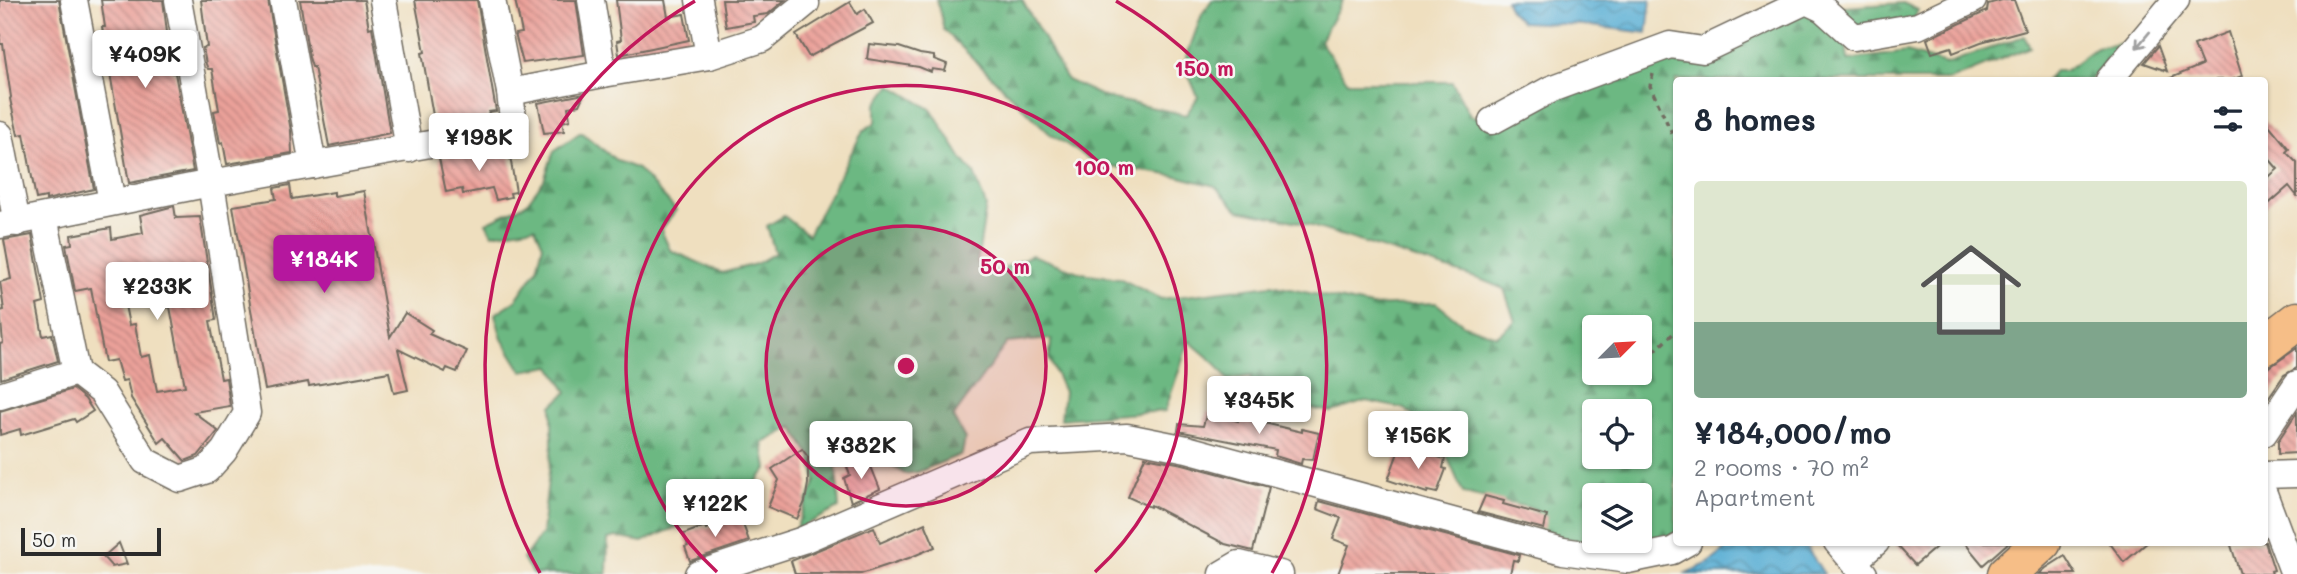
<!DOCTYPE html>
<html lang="en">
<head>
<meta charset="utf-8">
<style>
  :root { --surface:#fff; --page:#f6f6f7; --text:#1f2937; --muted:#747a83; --line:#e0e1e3; --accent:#b5179e }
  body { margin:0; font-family:Mali,sans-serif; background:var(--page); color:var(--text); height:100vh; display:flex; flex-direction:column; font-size:26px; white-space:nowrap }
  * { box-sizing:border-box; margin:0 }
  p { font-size:23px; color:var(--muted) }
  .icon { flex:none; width:38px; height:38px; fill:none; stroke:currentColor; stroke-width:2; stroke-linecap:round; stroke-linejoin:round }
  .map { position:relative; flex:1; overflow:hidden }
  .sheet { position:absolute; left:1673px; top:77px; width:595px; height:469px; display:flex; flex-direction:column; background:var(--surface); border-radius:7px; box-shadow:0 2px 5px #0004 }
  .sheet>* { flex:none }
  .needle { width:46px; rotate:66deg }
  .tools { position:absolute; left:1582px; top:315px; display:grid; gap:14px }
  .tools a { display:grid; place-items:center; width:70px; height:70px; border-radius:7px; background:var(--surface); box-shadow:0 2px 5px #0004; font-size:35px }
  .scale { position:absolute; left:21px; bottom:18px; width:140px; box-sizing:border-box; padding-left:7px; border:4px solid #2b2b2b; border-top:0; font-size:19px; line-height:24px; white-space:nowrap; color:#2b2b2b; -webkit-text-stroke:5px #f6f6f2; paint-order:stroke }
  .price { position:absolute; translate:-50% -60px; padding:0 16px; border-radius:7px; background:#fff; color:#222; font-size:23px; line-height:46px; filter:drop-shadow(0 2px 4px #0008) }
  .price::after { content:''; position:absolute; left:50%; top:42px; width:21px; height:16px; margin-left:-10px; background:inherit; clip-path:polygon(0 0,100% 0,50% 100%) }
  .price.active { background:var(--accent); color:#fff }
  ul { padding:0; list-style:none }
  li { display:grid; align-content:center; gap:14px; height:371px; padding:0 21px }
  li+li { border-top:2px solid var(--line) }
  li span { display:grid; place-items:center; height:217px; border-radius:7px; color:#555 }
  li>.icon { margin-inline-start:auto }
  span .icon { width:126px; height:126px; fill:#fffc; stroke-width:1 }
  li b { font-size:30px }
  h2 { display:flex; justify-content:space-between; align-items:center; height:84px; padding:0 21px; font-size:30px }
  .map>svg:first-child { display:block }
</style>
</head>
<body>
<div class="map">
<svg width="2297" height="574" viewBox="0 0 2297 574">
  <defs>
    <pattern id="forest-firs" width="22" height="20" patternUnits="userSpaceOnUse" patternTransform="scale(1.75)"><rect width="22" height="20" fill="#6cb882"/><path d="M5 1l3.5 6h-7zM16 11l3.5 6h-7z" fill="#59966b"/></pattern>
    <pattern id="water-waves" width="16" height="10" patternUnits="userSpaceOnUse" patternTransform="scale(1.75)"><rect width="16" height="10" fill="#58aed4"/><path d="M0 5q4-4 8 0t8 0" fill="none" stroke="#498eac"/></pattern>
    <pattern id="building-back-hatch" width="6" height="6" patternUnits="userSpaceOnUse" patternTransform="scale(1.75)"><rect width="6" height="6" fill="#eba19a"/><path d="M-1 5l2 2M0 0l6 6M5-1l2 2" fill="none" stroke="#bf837e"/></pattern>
  </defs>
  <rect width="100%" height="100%" fill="#f6f6f2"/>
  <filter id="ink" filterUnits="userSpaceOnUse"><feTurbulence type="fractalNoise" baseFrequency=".0143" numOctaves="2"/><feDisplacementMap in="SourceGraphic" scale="14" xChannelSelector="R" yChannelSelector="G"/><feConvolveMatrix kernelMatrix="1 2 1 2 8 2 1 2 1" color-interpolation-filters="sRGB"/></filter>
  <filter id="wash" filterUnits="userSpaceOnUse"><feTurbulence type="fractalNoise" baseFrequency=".00686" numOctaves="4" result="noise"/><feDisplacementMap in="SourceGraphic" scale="28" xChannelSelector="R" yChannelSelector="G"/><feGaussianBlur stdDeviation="1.57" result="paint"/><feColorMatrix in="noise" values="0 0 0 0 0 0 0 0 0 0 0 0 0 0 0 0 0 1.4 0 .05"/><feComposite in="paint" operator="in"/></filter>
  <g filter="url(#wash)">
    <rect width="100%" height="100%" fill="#efdfbf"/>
    <!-- forest -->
    <g fill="url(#forest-firs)" stroke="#4c7256" stroke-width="2" fill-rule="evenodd">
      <path d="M937,0H1022L1067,80L1104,97L1186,115L1198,97L1184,64L1202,14L1212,0H1343L1320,41L1348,82H1452L1470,115L1497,126L1552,93L1798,7L1845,33L1848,60L1907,52L1946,64L2024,36L2030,47L1950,80H1676V534L1655,545L1610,548L1538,532L1536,509L1463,493L1441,442L1405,409L1366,401L1332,412L1246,397L1252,376L1228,380L1216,364L1189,341L1165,411L1061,419L1064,392L1049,358L1052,339L1007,343L953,417L965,439L962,454L918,472L905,474L875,456L858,451L836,467L839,508L795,530L816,481L811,457L793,427L763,443L767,469L743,498L642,542L616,537L608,539L607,574H533L523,559L542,533L552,445V406L567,392L551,366L522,371L502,339L495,314L515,301L537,269L543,245L535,227L492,234L486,223L526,204L544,180L554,151L581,132L617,161L638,169L676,210L661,230L670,250L722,273L756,264L775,253L767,226L784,216L808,235L863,131L876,122V105L891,85L932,110L962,159L974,173L986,206L977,263L995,272L1032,255L1081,273L1119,278L1161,299L1271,285L1371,306L1436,303L1464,325L1497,336L1515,321L1504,289L1482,280L1299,222L1238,210L1215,186L1176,176L1097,164L1049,133L944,30ZM1594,327H1640V373H1594ZM1594,411H1640V457H1594ZM1594,495H1640V541H1594Z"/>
      <polygon points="1903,3 1918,10 1913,21 1856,30 1831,8"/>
      <polygon points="2123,43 2090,80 2046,80 2054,71 2065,71 2096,48"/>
    </g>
    <!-- water -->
    <g fill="url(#water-waves)" stroke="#426c80" stroke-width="2">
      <polygon points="1506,0 1651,0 1647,33 1583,25 1522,22 1510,11"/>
      <polygon points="1734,543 1804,543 1824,574 1684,574 1709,563"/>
    </g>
    <g id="blocks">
      <!-- building -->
      <g fill="url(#building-back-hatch)" fill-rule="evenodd">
        <polygon points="0,0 59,0 94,189 46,200 46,197 36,199 24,134 18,135 10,99 11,97 3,44 0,44"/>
        <polygon points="101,0 163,0 172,73 175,73 193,171 129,183 102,27 105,27"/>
        <polygon points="201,0 268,0 291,131 292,153 227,164 223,142 220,143 214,111 219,110 212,69 208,69 206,64 203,48 207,47"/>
        <polygon points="300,0 364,0 369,28 372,27 390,133 329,146 314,67 312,67 309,57"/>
        <polygon points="415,0 477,0 496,111 489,112 486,118 435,127 422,53 425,52"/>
        <polygon points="515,0 576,0 584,55 523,63 515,34 522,33"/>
        <polygon points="616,0 665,0 668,17 684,14 689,40 619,55 617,41 621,40"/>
        <polygon points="722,0 785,0 768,14 753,16 754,22 726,27"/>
        <polygon points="2002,0 2014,0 2025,30 1981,42 1953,53 1951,47 1932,53 1927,39 1987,11 1988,4"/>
        <polygon points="850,2 857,14 865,9 873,23 809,57 796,35"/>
        <polygon points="2228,32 2242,76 2232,80 2166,80 2202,65 2194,45"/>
        <polygon points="869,44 899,47 920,54 934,56 934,59 947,64 945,71 932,69 931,72 919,67 867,59"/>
        <polygon points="2158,46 2167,71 2144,63"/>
        <polygon points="584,94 579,105 568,107 570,120 562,122 564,131 544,133 538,103"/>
        <polygon points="2264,119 2289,149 2286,152 2297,163 2297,196 2289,186 2264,208 2264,181 2278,169 2264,153"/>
        <polygon points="502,147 504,157 510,156 516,192 510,193 511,197 496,200 492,188 463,194 462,189 446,192 439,158"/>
        <polygon points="290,185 292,199 334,192 334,196 364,191 390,337 405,313 432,330 429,334 467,351 457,372 447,368 445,372 398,349 408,390 394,393 389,372 309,386 308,382 265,390 233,206 276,199 274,188"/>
        <path d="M174,206L176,218L200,217L216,320L210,321L221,379L226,378L230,406L194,412L218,431L198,456L185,461L165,438L159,443L131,398L127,380L122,381L116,360L105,362L91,288L75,291L66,245L72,244L71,235L111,228L112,239L143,233L140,215ZM150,274L156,310L170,307L185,386L157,391L150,355L141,357L135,324L129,325L120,280Z"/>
        <polygon points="32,235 44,303 37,305 43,336 52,334 58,361 1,379 0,344 3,343 0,311 4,310 0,282 11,279 4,240"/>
        <polygon points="2297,348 2297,368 2284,375 2264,404 2264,371"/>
        <polygon points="73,389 85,399 93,411 76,422 74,419 21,435 20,429 0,435 0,411"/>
        <polygon points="1207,412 1238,421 1239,417 1302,432 1302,429 1319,433 1313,460 1302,459 1301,464 1275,456 1276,450 1178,431 1179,424 1203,426"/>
        <polygon points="2297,412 2297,453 2278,454 2278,441"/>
        <polygon points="1400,447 1445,459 1443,468 1446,469 1437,493 1428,491 1427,493 1388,480"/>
        <polygon points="802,449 808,457 808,484 805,502 797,519 768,507 779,480 772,469"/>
        <polygon points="1145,457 1183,464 1269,487 1253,551 1225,544 1151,505 1150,507 1128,497"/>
        <polygon points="868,459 880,489 851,502 844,478 850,475 847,467"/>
        <polygon points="1485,496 1504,501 1503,504 1547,516 1544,529 1478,512"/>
        <polygon points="1319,501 1519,555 1518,561 1513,560 1510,574 1338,574 1349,545 1333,539 1341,518 1317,509"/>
        <polygon points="740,516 749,541 690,561 685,547 688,546 684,534 705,526 706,529"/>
        <polygon points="925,523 935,547 909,558 861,574 795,574 791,561 874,527 880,543"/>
        <polygon points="1894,542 1942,542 1915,565"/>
        <polygon points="1964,542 2009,542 1983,565"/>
        <polygon points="2109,542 2148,542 2124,562"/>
        <polygon points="2230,542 2265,542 2274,570 2271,571 2272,574 2240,574"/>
        <polygon points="119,543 127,564 112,567 103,557"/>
        <polygon points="2065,556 2076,574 2039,574 2046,568"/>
      </g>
    </g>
  </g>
  <g filter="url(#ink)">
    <use href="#blocks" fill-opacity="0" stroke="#706a5f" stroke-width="2"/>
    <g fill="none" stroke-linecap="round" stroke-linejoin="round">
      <defs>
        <g id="minor">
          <polyline points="74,0 112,202"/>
          <polyline points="283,0 313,165"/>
          <polyline points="383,0 409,149"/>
          <polyline points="492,0 510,92"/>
          <polyline points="699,0 709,56"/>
          <polyline points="603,74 709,56 762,39 806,3 805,0"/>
          <polyline points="2109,80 2176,0"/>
          <polyline points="1492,121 1551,89 1670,45 1703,50 1806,1 1823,9 1854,37 1918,26 1973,0"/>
          <polyline points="0,135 17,223"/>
          <polyline points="0,225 211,183 178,0"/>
          <polyline points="76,372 102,392 145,461 180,479 207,470 224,451 247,413 211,183 514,129 510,92 603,74 591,0"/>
          <polyline points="0,396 76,372 44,217"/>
          <polyline points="2264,433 2297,384"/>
          <polyline points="2264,475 2297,474"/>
          <polyline points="2264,494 2294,574"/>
          <polyline points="1837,542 1864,574"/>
          <polyline points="1854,561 1876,542"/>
          <polyline points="698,574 803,540 1030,442 1127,437 1187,449 1563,551 1628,560 1672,551 1688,542"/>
          <polyline points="1222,574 1239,564 1280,574"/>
        </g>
        <g id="highway">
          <polyline points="2264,346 2297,321"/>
          <polyline points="2007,574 2042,542"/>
        </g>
      </defs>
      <!-- minor casing -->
      <use href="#minor" stroke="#706a5f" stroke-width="29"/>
      <!-- highway casing -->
      <use href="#highway" stroke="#706a5f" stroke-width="41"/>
      <!-- path -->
      <g stroke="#706a5f" stroke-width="3.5" stroke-dasharray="5 5" stroke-linecap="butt">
        <polyline points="1653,74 1650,86 1676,142"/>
        <polyline points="1647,358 1676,331"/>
      </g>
      <!-- minor -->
      <use href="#minor" stroke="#fff" stroke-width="26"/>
      <!-- highway -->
      <use href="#highway" stroke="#f6be87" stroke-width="38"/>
    </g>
    <!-- one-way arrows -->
    <defs><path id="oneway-shaft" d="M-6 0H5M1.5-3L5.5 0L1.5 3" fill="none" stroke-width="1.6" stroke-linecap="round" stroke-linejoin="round" transform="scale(1.75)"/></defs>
    <use stroke="#a0a0a0" href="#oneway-shaft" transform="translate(2143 40) rotate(130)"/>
  </g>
  <!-- distance rings -->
  <circle cx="906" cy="366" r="140" fill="#c2185b" fill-opacity=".12"/>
  <g fill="none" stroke="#c2185b" stroke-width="3.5">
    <circle cx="906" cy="366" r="140"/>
    <path d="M717 572A280 280 0 1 1 1095 572"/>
    <path d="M540 573A421 421 0 0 1 695 1M1116 1A421 421 0 0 1 1272 573"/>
  </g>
  <circle cx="906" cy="366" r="10" fill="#c2185b" stroke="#f6f6f2" stroke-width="3.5"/>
  <g font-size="21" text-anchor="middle" font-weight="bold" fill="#c2185b" stroke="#f6f6f2" stroke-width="5" stroke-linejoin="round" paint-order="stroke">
    <text x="1204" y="76">150 m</text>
    <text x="1104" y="175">100 m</text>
    <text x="1005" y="274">50 m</text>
  </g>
</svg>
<div class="tools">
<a><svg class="needle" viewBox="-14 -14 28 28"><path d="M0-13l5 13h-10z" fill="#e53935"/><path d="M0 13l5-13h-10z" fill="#747a83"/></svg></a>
<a><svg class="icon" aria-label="locate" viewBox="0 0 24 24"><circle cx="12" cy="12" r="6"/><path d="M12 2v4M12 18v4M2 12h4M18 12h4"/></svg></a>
<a><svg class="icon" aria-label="layers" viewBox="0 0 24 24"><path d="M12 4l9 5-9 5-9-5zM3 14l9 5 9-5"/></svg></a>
</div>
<div class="scale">50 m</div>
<b class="price" style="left:145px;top:90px">¥409K</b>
<b class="price" style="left:479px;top:173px">¥198K</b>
<b class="price active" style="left:324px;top:295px">¥184K</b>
<b class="price" style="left:157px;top:322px">¥233K</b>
<b class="price" style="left:1259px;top:436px">¥345K</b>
<b class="price" style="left:1418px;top:471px">¥156K</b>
<b class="price" style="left:861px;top:481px">¥382K</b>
<b class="price" style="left:715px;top:539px">¥122K</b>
<section class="sheet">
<h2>8 homes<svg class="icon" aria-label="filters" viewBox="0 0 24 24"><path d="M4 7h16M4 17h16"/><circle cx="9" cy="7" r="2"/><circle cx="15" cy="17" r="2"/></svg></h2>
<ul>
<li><span style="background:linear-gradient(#dfe7d0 65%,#7fa58c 0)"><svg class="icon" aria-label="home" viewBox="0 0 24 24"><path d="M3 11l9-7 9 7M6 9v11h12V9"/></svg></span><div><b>¥184,000/mo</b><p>2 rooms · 70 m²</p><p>Apartment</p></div></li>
</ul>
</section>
</div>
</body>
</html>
